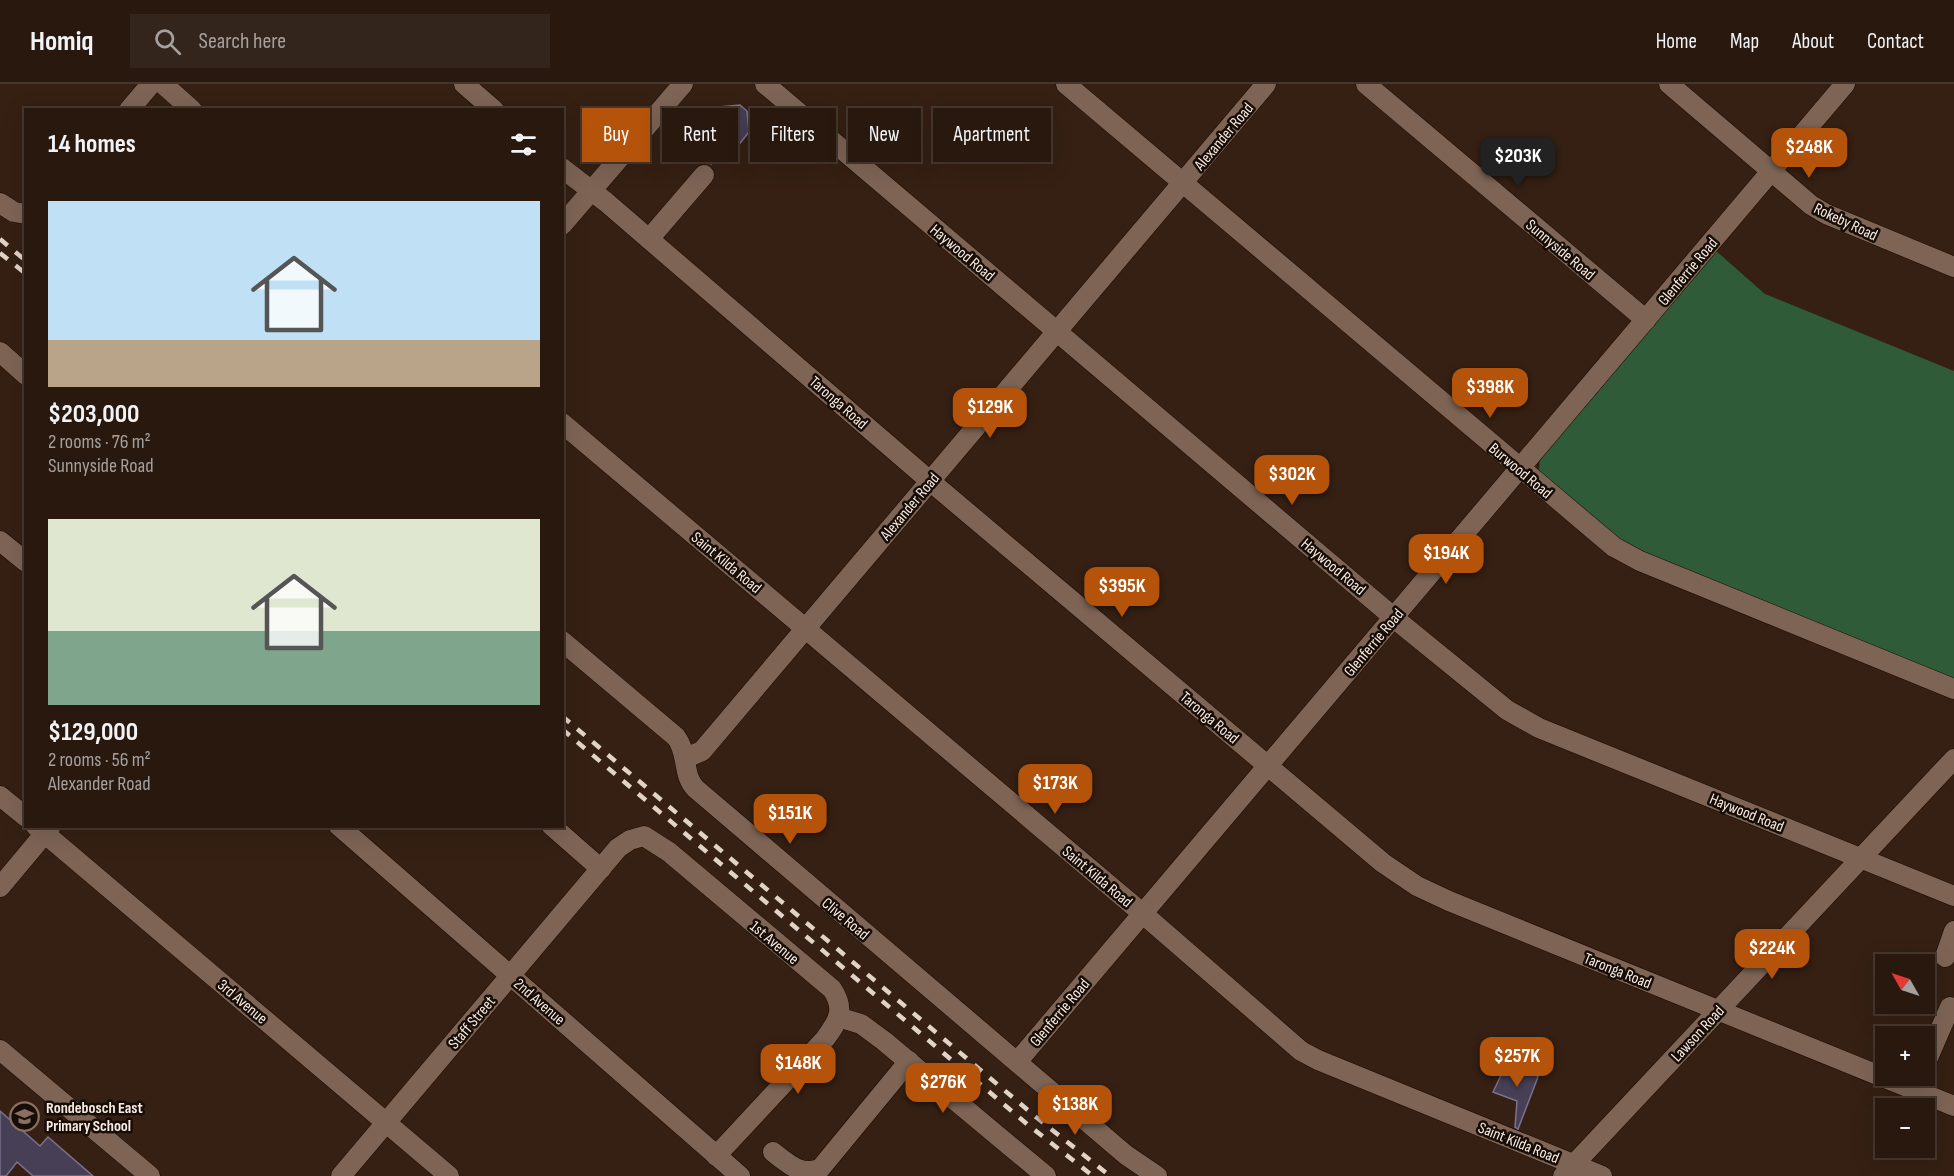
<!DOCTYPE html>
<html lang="en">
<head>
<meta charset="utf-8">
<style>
  :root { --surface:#28180e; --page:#34251c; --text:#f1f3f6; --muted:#a5a09e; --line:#44372e; --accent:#b45309 }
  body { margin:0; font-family:"Sofia Sans Condensed",sans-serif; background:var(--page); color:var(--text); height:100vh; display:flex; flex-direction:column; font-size:22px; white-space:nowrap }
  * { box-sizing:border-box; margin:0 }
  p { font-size:20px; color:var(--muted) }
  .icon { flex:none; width:33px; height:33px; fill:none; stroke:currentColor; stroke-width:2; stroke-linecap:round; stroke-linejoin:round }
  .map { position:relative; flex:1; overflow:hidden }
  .drawer { position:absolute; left:24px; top:24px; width:540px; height:720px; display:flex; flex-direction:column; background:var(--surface); border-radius:0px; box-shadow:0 6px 24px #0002,0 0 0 2px var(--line) }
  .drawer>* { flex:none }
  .hud { position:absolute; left:582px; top:24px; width:570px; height:54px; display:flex; gap:12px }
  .needle { width:39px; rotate:309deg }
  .controls { position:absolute; left:1875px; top:870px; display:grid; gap:12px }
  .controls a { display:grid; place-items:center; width:60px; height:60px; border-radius:0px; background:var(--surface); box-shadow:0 6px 24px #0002,0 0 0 2px var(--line); font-size:30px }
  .price { position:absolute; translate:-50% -51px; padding:0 14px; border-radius:12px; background:var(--accent); color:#fff; font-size:20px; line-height:39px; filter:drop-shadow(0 2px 3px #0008) }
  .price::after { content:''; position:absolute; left:50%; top:36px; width:18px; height:14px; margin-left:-9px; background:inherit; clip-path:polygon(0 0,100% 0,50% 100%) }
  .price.on { background:#222; color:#fff }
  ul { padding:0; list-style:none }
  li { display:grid; align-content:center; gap:12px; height:318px; padding:0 24px }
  li span { display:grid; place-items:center; height:186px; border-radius:0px; color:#555 }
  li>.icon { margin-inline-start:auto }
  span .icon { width:108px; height:108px; fill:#fffc; stroke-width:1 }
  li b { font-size:26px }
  h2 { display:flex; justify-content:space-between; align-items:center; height:72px; padding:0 24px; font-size:26px }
  .chip { padding:0 21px; border-radius:0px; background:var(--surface); box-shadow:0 6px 24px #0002,0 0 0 2px var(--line); font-size:21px; line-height:54px }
  .chip.on { background:var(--accent); color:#fff }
  header { display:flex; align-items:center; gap:36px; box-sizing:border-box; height:84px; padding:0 30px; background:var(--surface); border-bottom:2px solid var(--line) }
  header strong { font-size:28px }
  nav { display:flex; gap:33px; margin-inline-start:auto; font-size:21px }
  .search { width:420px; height:54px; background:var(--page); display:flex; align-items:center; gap:15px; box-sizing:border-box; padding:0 21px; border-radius:0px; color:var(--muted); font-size:22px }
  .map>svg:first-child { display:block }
</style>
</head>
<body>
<header>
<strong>Homiq</strong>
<div class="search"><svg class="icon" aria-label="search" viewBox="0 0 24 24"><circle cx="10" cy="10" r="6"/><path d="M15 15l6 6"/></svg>Search here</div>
<nav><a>Home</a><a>Map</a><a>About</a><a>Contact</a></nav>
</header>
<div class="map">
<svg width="1954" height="1092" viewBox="0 0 1954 1092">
  <rect width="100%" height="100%" fill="#352013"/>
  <!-- green -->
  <polygon fill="#2f5b38" points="1715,166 1765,210 1954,287 1954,596 1629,463 1541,392 1539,385 1540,375"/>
  <!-- building -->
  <g fill="#463f56" stroke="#7b738c" stroke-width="1.5">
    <polygon points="740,21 747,27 749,48 737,63 737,69 719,71 711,80 693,64 701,55 699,37 708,36 719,23"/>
    <polygon points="1507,979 1533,987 1538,993 1518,1045 1515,1043 1517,1017 1493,1008"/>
    <polygon points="0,1027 40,1062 48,1053 93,1092 33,1092 17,1078 6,1092 0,1092"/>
  </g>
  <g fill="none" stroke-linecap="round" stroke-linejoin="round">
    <defs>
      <g id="minor">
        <polyline points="163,0 192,26"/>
        <polyline points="464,0 494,26"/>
        <polyline points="765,0 1405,543 1507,626 1539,644 1954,812"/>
        <polyline points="1066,0 1614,463 1640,477 1954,605"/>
        <polyline points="1366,0 1646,236"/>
        <polyline points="1669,0 1811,121 1826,130 1954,183"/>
        <polyline points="129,26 151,0"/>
        <polyline points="562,84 606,118 930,397 1383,779 1417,802 1449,817 1954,1022"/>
        <polyline points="0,119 14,128 26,130"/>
        <polyline points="562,141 683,0"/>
        <polyline points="649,155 704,91"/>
        <polyline points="0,268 26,291"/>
        <polyline points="562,339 1142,829 1301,967 1318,976 1602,1092"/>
        <polyline points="0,457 26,478"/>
        <path d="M562,557L676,653C689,670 682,692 696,705L1126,1071L1157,1092"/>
        <polyline points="686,674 702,667 1266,0"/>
        <polyline points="0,712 26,733"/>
        <polyline points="36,742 449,1092"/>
        <polyline points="339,742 740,1092"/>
        <polyline points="552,742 601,785"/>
        <polyline points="0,803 51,742"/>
        <polyline points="1945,873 1954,847"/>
        <polyline points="838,933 861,940 884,957 1046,1092"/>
        <polyline points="0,966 150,1092"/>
        <polyline points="1017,978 1845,0"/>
        <polyline points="1924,983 1950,923"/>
        <path d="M773,1068C788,1080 801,1092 820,1085L909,977"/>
        <path d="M341,1092L618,764L630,756L644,752L669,768L832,905C846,926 838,937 825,955L716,1072"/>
        <polyline points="1563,1092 1954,675"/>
      </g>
    </defs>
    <!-- minor casing -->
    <use href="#minor" stroke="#1c0901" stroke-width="21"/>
    <!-- minor -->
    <use href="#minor" stroke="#7d6455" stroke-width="20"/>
    <!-- rail -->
    <g stroke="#e2d3c9" stroke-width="4.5" stroke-dasharray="10 10" stroke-linecap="butt">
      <polyline points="0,155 26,177"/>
      <polyline points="0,169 26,190"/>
      <polyline points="562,632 1036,1033 1110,1092"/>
      <polyline points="562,645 1027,1040 1093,1092"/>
    </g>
  </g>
  <!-- icons -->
  <defs>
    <symbol id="school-ring" viewBox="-11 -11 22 22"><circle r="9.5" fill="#160d07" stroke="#8d6e63" stroke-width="1.5"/><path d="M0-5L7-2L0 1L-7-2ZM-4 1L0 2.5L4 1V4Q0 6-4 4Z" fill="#8d6e63"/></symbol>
  </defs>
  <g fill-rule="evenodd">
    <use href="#school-ring" x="8" y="1016" width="33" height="33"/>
  </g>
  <g text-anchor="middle" stroke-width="5" stroke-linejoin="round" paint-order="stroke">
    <!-- street labels -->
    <g font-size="16" fill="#f8e9e0" stroke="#160d07">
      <text transform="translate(1223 52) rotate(-50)" y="6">Alexander Road</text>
      <text transform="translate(1846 137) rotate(25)" y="6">Rokeby Road</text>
      <text transform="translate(1561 165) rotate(40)" y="6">Sunnyside Road</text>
      <text transform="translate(963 168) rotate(40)" y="6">Haywood Road</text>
      <text transform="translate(1687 187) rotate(-50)" y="6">Glenferrie Road</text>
      <text transform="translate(839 318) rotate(41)" y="6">Taronga Road</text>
      <text transform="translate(1521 386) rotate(40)" y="6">Burwood Road</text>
      <text transform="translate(909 422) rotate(-50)" y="6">Alexander Road</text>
      <text transform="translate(727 478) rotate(40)" y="6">Saint Kilda Road</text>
      <text transform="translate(1334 482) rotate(40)" y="6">Haywood Road</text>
      <text transform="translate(1373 558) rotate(-50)" y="6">Glenferrie Road</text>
      <text transform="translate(1210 633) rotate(40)" y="6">Taronga Road</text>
      <text transform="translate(1747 728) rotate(22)" y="6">Haywood Road</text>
      <text transform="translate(1098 792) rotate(40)" y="6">Saint Kilda Road</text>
      <text transform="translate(846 834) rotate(40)" y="6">Clive Road</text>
      <text transform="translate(775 858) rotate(40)" y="6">1st Avenue</text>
      <text transform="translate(1618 886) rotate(22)" y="6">Taronga Road</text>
      <text transform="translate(243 917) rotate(40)" y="6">3rd Avenue</text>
      <text transform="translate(540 917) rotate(41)" y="6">2nd Avenue</text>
      <text transform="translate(1059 928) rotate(-50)" y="6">Glenferrie Road</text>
      <text transform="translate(471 938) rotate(-50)" y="6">Staff Street</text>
      <text transform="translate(1697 949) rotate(-47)" y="6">Lawson Road</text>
      <text transform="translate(1519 1058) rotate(22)" y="6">Saint Kilda Road</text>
    </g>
    <!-- poi labels -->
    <g font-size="16" font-weight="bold" fill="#f8e9e0" stroke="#160d07" text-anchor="start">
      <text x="46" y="1029">Rondebosch East<tspan x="46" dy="18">Primary School</tspan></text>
    </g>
  </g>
</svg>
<div class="controls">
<a><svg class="needle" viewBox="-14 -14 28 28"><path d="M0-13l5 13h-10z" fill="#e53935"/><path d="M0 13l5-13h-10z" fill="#a5a09e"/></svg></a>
<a>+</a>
<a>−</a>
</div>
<b class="price" style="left:1809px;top:95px">$248K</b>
<b class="price on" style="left:1518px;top:104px">$203K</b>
<b class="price" style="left:1490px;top:335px">$398K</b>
<b class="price" style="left:990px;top:355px">$129K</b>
<b class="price" style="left:1292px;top:422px">$302K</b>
<b class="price" style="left:1446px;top:501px">$194K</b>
<b class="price" style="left:1122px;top:534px">$395K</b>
<b class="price" style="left:1055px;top:731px">$173K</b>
<b class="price" style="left:790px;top:761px">$151K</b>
<b class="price" style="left:1772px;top:896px">$224K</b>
<b class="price" style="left:1517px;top:1004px">$257K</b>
<b class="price" style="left:798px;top:1011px">$148K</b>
<b class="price" style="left:943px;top:1030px">$276K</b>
<b class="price" style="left:1075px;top:1052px">$138K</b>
<div class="hud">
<a class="chip on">Buy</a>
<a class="chip">Rent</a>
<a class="chip">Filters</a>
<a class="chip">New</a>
<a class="chip">Apartment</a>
</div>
<section class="drawer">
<h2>14 homes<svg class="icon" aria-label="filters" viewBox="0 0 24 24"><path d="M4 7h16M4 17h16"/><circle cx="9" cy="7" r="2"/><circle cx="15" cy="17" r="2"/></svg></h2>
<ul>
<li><span style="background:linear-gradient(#bfe0f5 75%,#b9a48a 0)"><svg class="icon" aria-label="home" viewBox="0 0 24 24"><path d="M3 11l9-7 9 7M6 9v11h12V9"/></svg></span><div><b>$203,000</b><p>2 rooms · 76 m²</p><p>Sunnyside Road</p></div></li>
<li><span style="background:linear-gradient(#dfe7d0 60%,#7fa58c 0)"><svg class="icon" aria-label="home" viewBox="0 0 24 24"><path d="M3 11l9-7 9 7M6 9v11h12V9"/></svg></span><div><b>$129,000</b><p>2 rooms · 56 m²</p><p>Alexander Road</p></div></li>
</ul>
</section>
</div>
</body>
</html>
